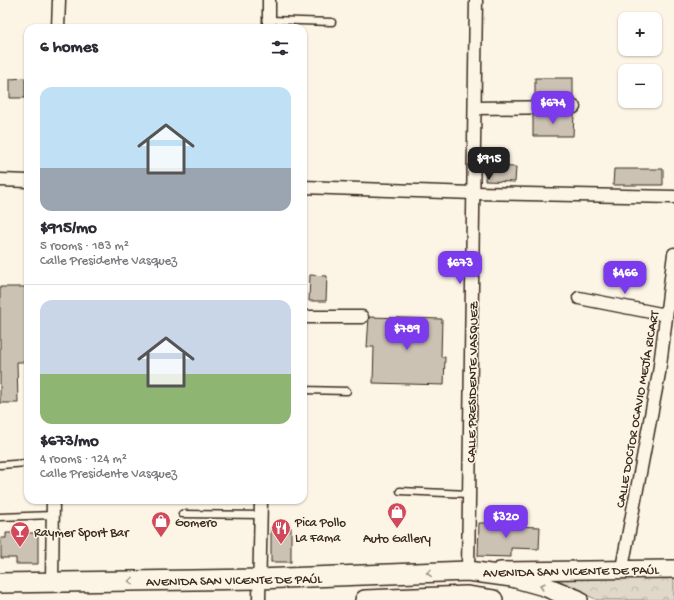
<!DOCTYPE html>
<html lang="en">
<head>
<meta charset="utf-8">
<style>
  :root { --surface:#fff; --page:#f7f7f7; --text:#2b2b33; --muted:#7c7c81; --line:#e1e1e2; --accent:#7c3aed }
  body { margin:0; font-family:"Gochi Hand",sans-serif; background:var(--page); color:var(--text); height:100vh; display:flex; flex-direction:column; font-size:15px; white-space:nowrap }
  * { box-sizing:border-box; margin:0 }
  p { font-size:13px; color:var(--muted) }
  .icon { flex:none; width:22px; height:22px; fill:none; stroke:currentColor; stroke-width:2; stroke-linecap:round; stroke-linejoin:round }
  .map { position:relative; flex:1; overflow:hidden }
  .drawer { position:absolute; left:24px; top:24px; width:283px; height:480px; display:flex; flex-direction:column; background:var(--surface); border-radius:12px; box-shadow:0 1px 3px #0004 }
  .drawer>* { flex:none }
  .fabs { position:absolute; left:618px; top:12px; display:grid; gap:8px }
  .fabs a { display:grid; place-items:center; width:44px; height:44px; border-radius:8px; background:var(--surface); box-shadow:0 1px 3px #0004; font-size:20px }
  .price { position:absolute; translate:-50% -34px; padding:0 9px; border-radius:8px; background:var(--accent); color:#fff; font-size:13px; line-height:26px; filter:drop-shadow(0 1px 2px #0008) }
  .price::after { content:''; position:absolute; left:50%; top:24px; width:12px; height:9px; margin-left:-6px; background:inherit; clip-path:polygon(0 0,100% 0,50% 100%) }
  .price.on { background:#222; color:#fff }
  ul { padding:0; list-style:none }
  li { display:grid; align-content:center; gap:8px; height:212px; padding:0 16px }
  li+li { border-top:1px solid var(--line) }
  li span { display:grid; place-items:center; height:124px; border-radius:12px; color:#555 }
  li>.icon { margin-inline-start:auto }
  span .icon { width:72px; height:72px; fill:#fffc; stroke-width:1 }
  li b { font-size:17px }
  h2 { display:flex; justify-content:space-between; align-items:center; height:48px; padding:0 16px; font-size:17px }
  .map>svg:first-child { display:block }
</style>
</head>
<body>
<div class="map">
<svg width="674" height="600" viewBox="0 0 674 600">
  <defs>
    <pattern id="forest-crowns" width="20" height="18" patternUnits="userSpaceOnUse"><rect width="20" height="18" fill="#e0d8c8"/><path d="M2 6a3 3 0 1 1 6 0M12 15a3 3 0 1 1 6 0" fill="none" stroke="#c1baab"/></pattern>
  </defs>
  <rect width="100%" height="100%" fill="#fcf5e5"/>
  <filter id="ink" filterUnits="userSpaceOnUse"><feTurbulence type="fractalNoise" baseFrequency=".025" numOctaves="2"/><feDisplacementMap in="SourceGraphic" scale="8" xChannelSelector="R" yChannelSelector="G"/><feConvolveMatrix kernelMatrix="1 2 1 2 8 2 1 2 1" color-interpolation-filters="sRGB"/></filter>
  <g filter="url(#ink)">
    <!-- forest -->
    <polygon fill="url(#forest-crowns)" stroke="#8e8173" points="674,575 674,600 597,600 549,576"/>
    <!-- building -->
    <g fill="#ccc2b3" stroke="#3b2a1e">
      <polygon points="25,78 25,98 10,98 10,79"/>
      <rect x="535" y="78" width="38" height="22"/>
      <polygon points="574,114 573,136 533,136 533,115"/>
      <polygon points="486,166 516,167 515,182 485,181"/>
      <polygon points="614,169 663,169 663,185 613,185"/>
      <polygon points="310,275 327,276 326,301 309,301"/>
      <polygon points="0,287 28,287 27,362 17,362 18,403 0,403"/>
      <polygon points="369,317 442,319 441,357 445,357 444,385 373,383 374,347 367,347"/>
      <polygon points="479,523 511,523 511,526 540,527 539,549 511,548 511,557 478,556"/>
      <rect x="271" y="528" width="20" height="34"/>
      <polygon points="6,533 38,533 38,564 16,564 16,558 1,558 1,538 6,538"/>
    </g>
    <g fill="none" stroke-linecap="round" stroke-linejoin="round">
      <defs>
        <g id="lane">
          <polyline points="270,20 332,22"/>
          <polyline points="303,390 347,391"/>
          <polyline points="0,465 28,463"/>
          <polyline points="400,491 469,494"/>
          <polyline points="182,514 261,515"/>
          <polyline points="0,517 53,515"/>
        </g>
        <g id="street">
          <polyline points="269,0 269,28"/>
          <polyline points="58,28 59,0"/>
          <polyline points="475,108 574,107"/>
          <polyline points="0,180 28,181"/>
          <polyline points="303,187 473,193 674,197"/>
          <polyline points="579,298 666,315"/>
          <polyline points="303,317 362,317"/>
          <polyline points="622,568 659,373 674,254"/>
          <polyline points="468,571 476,0"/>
          <polyline points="52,583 53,500"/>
          <polyline points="259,600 261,500"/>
        </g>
        <polyline id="secondary" points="500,571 674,569"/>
        <g id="primary">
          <polyline points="0,583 258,579 468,571 512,577 544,586 578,600"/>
          <polyline points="365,600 466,596 493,600"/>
        </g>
      </defs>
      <!-- lane casing -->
      <use href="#lane" stroke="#3b2a1e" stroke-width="9"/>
      <!-- street casing -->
      <use href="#street" stroke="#3b2a1e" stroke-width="15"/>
      <!-- secondary casing -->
      <use href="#secondary" stroke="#3b2a1e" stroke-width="20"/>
      <!-- primary casing -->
      <use href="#primary" stroke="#3b2a1e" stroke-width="22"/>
      <!-- lane -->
      <use href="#lane" stroke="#fcf5e5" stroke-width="6"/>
      <!-- street -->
      <use href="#street" stroke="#fcf5e5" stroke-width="12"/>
      <!-- secondary -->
      <use href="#secondary" stroke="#fcf5e5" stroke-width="17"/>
      <!-- primary -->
      <use href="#primary" stroke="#fcf5e5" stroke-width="19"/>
    </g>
    <!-- one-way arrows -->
    <defs><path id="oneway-chevron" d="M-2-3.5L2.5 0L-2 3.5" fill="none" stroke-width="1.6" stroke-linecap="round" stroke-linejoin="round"/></defs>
    <g stroke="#9c9082">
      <use href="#oneway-chevron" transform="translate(429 573) rotate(178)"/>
      <use href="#oneway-chevron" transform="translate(131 581) rotate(179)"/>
      <use href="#oneway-chevron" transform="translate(542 586) rotate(-162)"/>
    </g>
  </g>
  <!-- icons -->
  <defs>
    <symbol id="shop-pin" viewBox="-11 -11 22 30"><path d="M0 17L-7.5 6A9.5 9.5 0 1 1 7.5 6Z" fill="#d1495b" stroke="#fcf5e5"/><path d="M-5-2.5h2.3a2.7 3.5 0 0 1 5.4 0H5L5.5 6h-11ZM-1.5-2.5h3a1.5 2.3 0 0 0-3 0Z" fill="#fff"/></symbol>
    <symbol id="restaurant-pin" viewBox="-11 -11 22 30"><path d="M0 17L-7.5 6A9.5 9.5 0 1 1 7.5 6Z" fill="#d1495b" stroke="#fcf5e5"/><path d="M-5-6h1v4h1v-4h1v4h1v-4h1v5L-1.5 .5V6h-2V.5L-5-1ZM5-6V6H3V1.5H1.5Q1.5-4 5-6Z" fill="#fff"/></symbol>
    <symbol id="bar-pin" viewBox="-11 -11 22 30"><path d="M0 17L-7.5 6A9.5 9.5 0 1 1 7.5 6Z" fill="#d1495b" stroke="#fcf5e5"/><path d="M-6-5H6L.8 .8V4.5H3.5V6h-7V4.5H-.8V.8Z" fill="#fff"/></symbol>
  </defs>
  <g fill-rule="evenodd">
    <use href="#shop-pin" x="386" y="501" width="22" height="30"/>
    <use href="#shop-pin" x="150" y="510" width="22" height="30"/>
    <use href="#restaurant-pin" x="270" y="517" width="22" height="30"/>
    <use href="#bar-pin" x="9" y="520" width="22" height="30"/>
  </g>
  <g text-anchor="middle" stroke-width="3" stroke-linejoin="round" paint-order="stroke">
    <!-- street labels -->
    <g font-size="13" fill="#3b2a1e" stroke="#fcf5e5">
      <text transform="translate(471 382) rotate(-89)" y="5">CALLE PRESIDENTE VASQUEZ</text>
      <text transform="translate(636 409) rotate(-80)" y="5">CALLE DOCTOR OCAVIO MEJÍA RICART</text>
      <text transform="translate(571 570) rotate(-1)" y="5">AVENIDA SAN VICENTE DE PAÚL</text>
      <text transform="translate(234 579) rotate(-1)" y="5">AVENIDA SAN VICENTE DE PAÚL</text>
    </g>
    <!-- poi labels -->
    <g font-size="13" fill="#3b2a1e" stroke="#fcf5e5" text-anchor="start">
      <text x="175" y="526">Gomero</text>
      <text x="295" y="526">Pica Pollo<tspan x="295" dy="15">La Fama</tspan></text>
      <text x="34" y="536">Raymer Sport Bar</text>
      <text x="397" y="542" text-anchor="middle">Auto Gallery</text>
    </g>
  </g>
</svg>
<div class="fabs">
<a>+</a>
<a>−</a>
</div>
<b class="price" style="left:553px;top:125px">$674</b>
<b class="price on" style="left:489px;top:181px">$915</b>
<b class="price" style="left:460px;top:285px">$673</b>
<b class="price" style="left:625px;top:295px">$466</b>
<b class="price" style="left:407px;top:351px">$789</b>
<b class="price" style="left:506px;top:539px">$320</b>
<section class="drawer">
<h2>6 homes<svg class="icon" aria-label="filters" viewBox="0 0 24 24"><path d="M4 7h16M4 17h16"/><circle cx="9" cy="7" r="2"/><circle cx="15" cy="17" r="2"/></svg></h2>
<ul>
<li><span style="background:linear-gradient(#bfe0f5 65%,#9aa5b1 0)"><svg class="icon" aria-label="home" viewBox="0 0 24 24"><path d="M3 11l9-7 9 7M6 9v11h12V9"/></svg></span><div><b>$915/mo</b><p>5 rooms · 183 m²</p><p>Calle Presidente Vasquez</p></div></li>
<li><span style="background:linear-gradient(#c9d6e8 60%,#8fb573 0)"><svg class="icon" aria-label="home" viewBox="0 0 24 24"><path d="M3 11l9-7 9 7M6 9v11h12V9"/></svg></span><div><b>$673/mo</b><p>4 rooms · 124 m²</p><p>Calle Presidente Vasquez</p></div></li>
</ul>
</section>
</div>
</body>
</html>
